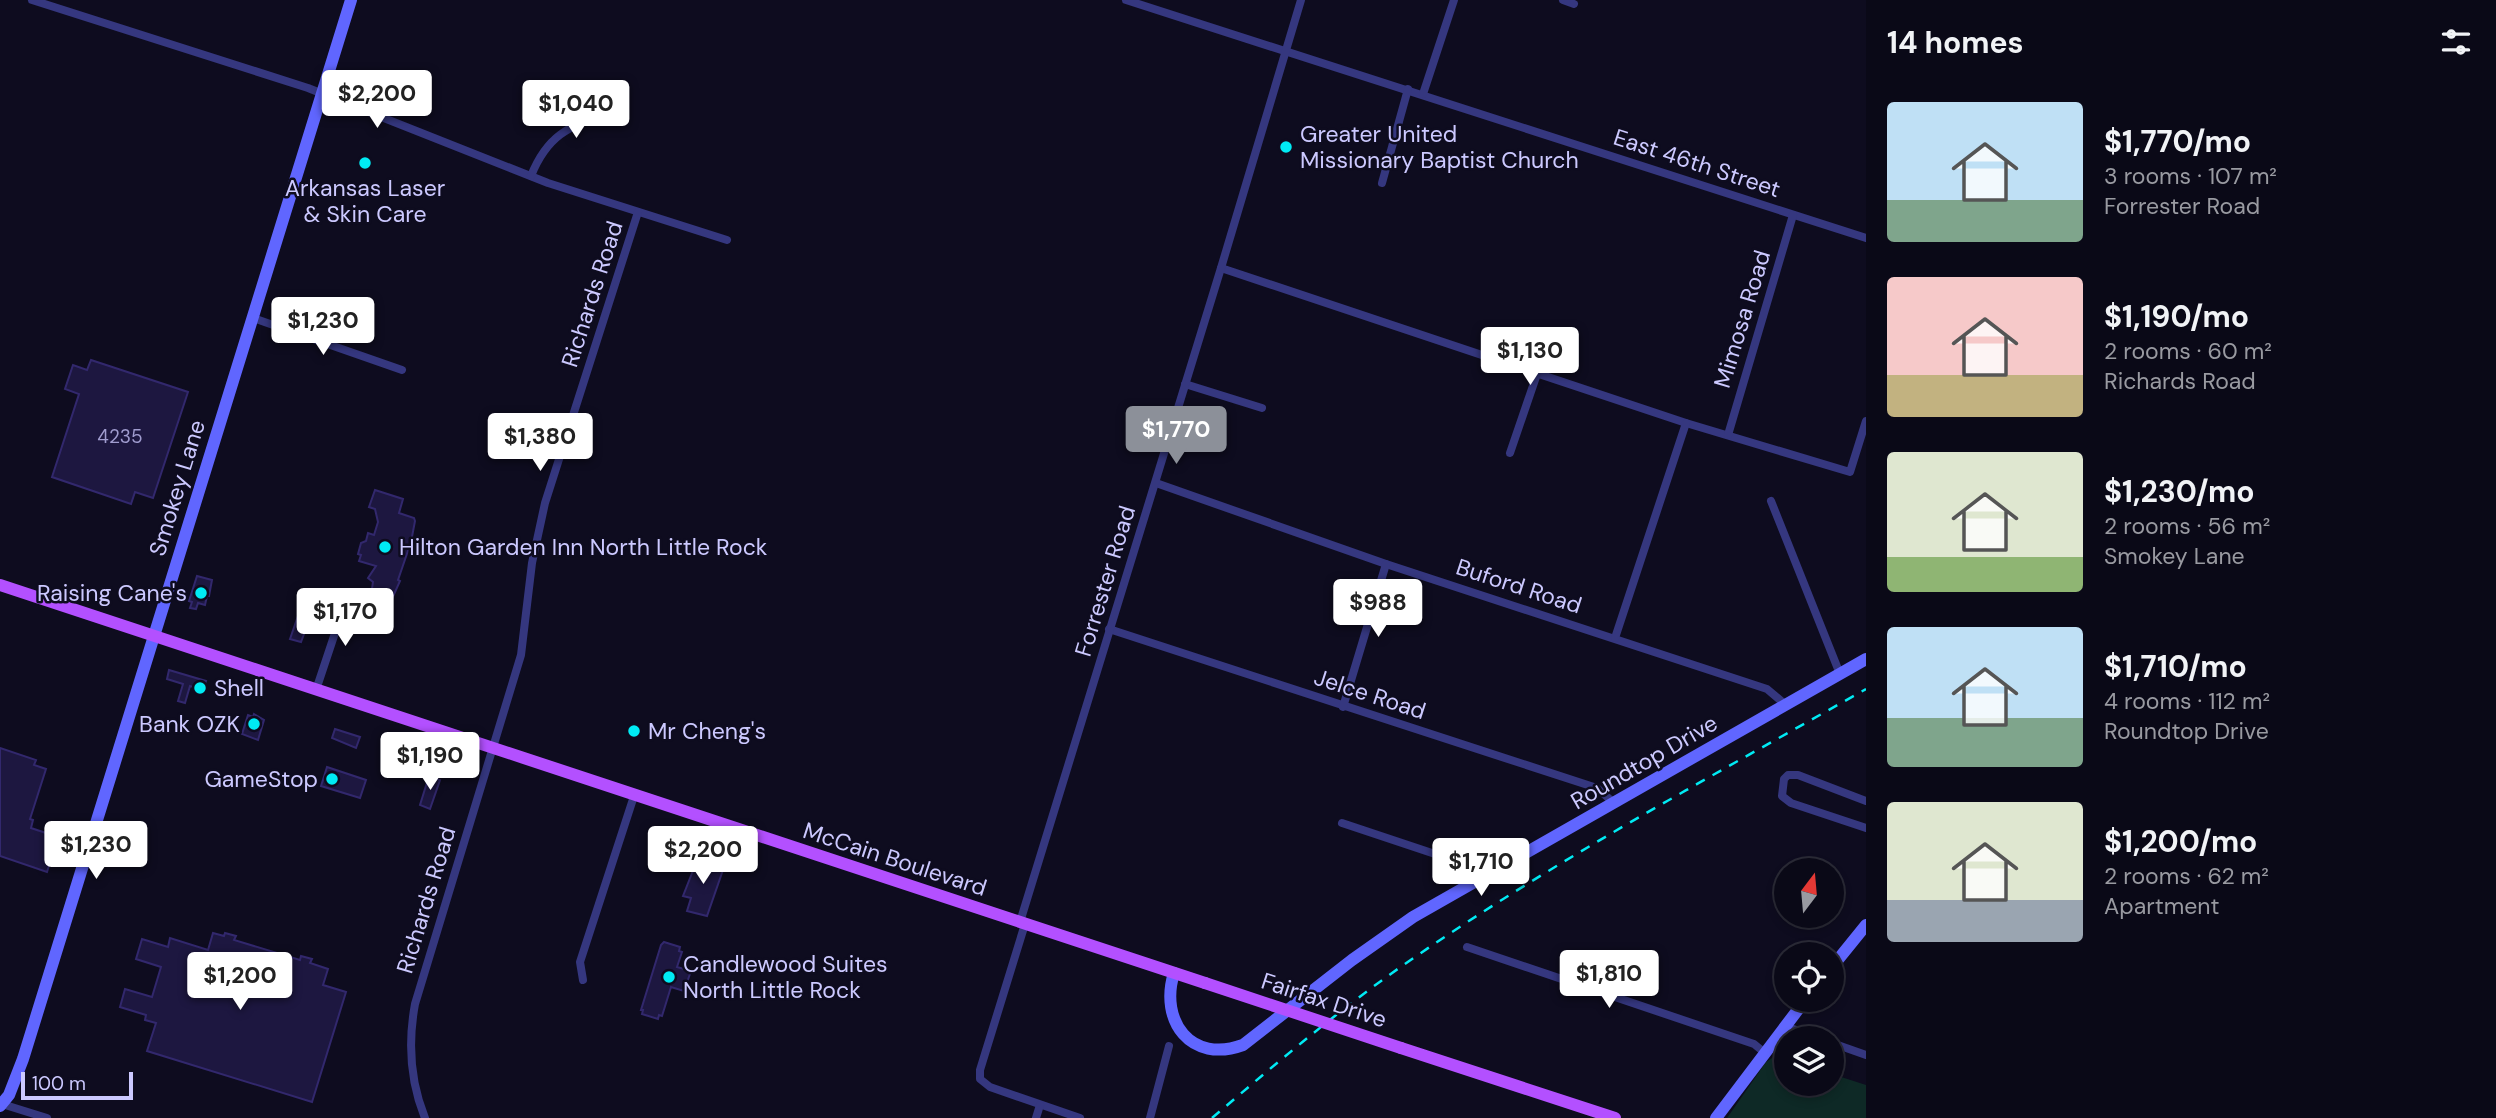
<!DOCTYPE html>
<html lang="en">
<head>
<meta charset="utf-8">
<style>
  :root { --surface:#0a0917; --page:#181724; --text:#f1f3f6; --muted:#999aa1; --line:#2a2a36; --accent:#8c9099 }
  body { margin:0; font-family:"DM Sans",sans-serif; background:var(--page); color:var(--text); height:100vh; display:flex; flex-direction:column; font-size:26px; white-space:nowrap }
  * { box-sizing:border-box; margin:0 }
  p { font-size:23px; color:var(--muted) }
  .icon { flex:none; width:38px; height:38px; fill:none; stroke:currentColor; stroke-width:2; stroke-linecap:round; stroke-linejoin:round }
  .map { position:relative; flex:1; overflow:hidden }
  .details { display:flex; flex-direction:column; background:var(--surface); width:630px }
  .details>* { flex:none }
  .needle { width:46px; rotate:16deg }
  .fabs { position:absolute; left:1774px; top:858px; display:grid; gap:14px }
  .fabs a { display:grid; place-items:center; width:70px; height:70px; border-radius:50%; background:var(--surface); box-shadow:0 4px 10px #0003,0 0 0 2px var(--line); font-size:35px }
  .scale { position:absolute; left:21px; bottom:18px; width:112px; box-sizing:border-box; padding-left:7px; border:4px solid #ccc9ff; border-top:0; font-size:19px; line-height:24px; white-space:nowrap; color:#ccc9ff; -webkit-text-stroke:5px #0e0c1f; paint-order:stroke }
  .price { position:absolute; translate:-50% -60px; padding:0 16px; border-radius:7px; background:#fff; color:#222; font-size:23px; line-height:46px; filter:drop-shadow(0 2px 4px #0008) }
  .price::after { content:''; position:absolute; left:50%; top:42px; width:21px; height:16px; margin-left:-10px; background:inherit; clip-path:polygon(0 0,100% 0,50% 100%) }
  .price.on { background:var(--accent); color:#fff }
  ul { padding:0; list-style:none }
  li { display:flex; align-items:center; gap:21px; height:175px; padding:0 21px }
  li span { display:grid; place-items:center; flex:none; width:196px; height:140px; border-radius:7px; color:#555 }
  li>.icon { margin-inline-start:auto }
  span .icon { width:84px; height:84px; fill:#fffc; stroke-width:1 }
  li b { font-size:30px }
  h2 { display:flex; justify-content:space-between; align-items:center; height:84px; padding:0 21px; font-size:30px }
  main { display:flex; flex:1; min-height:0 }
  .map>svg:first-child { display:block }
</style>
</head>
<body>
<main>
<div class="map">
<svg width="1866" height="1118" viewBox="0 0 1866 1118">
  <rect width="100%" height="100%" fill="#0e0c1f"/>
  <!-- green -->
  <polygon fill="#0e2926" points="1775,1056 1787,1060 1787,1083 1832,1083 1832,1074 1866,1085 1866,1118 1727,1118 1766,1062"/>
  <!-- building -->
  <g fill="#1d1740" stroke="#32286d" stroke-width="2">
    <polygon points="91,360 188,392 153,498 135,492 131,504 52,477 79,394 65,389 73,365 87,370"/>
    <polygon points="375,490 403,499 399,513 414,518 415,521 411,542 398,580 400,581 391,601 371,595 373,582 368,578 376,566 359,561 361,555 358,554 361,543 366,541 368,533 374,535 378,522 375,509 369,507"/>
    <polygon points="197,576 212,580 209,596 207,596 205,605 198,603 196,609 190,608 192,602 189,601"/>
    <polygon points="298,616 304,618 302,624 307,626 301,642 290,639"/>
    <polygon points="169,670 206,681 203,690 190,686 185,703 178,701 183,684 167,679"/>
    <polygon points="254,714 264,720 258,740 242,734 248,715 253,717"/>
    <polygon points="335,729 360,737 356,748 332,738"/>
    <polygon points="0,748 36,760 34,765 46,769 30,819 33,820 31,828 58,837 47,872 0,856"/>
    <polygon points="327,767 366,780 360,798 321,786"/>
    <polygon points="429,776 440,780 430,809 420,805"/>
    <polygon points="698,858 715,861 715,863 724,867 707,916 687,911 691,898 683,896"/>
    <polygon points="213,933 224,936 225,933 236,936 234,940 300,960 301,956 312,959 310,963 328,969 323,985 346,992 312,1102 147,1051 156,1023 145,1020 146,1015 120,1007 125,989 152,997 161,967 136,959 142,939 168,947 170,938 208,950"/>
    <polygon points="664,942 680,947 679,951 682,952 677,967 691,971 684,991 671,987 662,1016 659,1015 658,1019 642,1014 643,1010 641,1010 661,945"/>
  </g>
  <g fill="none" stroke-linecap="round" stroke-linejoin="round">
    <!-- street -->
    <g stroke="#35377f" stroke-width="8">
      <polyline points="32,0 308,88 548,183 727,240"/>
      <polyline points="1126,0 1866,238"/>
      <polyline points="1563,0 1574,4"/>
      <polyline points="1423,94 1454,0"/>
      <path d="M531,176C550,128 577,125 621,107"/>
      <polyline points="1382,183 1408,89"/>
      <polyline points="1221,268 1686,423 1850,472 1866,421"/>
      <polyline points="253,318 402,370"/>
      <polyline points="1185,384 1262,408"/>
      <polyline points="1728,435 1793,215"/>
      <polyline points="1510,453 1537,374"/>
      <polyline points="1156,483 1386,564 1767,689 1786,705"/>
      <polyline points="1771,501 1840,674"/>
      <polyline points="1109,629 1597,788 1614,803"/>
      <polyline points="1615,638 1686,423"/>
      <polyline points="316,690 347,597"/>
      <polyline points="1343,707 1386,564"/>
      <polyline points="1866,801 1798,775 1788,775 1784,779 1782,796 1791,803 1866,828"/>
      <polyline points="1342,823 1468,865 1487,875"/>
      <polyline points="1020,922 1221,268 1301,0"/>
      <polyline points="1025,924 980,1070 980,1079 990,1087 1080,1118"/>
      <polyline points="1467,947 1754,1044 1765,1053"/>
      <polyline points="583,980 580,962 634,796"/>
      <polyline points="1785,1026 1818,1038"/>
      <polyline points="1832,1043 1866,1055"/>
      <polyline points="2,1104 47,1118"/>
      <path d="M425,1118C410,1081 408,1042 415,1004L521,655L532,563L545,503L638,212"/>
      <polyline points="1036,1118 1040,1105"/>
      <polyline points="1150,1118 1169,1046"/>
    </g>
    <!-- secondary -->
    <g stroke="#6066ff" stroke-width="12">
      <polyline points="1832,967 1866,925"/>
      <path d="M1174,973C1159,1021 1191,1064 1243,1045L1352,960L1413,917L1866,659"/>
      <polyline points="0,1106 9,1095 23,1059 351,0"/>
      <polyline points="1716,1118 1806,999"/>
    </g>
    <!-- primary -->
    <g stroke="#b350ff" stroke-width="12">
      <polyline points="0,585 1205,983"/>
      <polyline points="1401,1048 1615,1118"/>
    </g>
    <!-- rail -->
    <path stroke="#00ebf4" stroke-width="2.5" stroke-dasharray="10 9" stroke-linecap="butt" d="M1212,1118C1278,1062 1343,1006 1415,957C1559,858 1714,775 1866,689"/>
    <!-- primary-bridge -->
    <polyline stroke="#b350ff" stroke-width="12" points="1205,983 1401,1048"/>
  </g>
  <!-- markers -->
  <g fill="#00ebf4" stroke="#0e0c1f" stroke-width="2.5">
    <circle cx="1286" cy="147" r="7"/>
    <circle cx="365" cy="163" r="7"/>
    <circle cx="385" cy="547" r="7"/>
    <circle cx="201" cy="593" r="7"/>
    <circle cx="200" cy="688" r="7"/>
    <circle cx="254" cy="724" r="7"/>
    <circle cx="634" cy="731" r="7"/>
    <circle cx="332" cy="779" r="7"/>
    <circle cx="669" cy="977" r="7"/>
  </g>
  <g text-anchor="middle" stroke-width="5" stroke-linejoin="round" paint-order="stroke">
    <!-- number labels -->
    <g font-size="19" fill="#a09ccf">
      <text x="120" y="443">4235</text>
    </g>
    <!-- poi labels -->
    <g font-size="23" fill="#ccc9ff" stroke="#0e0c1f" text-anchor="start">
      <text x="1300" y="142">Greater United<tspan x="1300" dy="26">Missionary Baptist Church</tspan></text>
      <text x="365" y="196" text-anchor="middle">Arkansas Laser<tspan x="365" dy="26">&amp; Skin Care</tspan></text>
      <text x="399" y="555">Hilton Garden Inn North Little Rock</text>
      <text x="187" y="601" text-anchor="end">Raising Cane's</text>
      <text x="214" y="696">Shell</text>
      <text x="240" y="732" text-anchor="end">Bank OZK</text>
      <text x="648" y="739">Mr Cheng's</text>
      <text x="318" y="787" text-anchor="end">GameStop</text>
      <text x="683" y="972">Candlewood Suites<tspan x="683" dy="26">North Little Rock</tspan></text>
    </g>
    <!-- street labels -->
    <g font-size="23" fill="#ccc9ff" stroke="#0e0c1f">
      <text transform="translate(1697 163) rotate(18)" y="8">East 46th Street</text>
      <text transform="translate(592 294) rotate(-72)" y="8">Richards Road</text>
      <text transform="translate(1742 319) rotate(-73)" y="8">Mimosa Road</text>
      <text transform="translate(177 488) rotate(-73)" y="8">Smokey Lane</text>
      <text transform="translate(1105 581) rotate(-73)" y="8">Forrester Road</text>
      <text transform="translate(1519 586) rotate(18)" y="8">Buford Road</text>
      <text transform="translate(1370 694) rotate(18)" y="8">Jelce Road</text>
      <text transform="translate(1644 762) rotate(-30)" y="8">Roundtop Drive</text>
      <text transform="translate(895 859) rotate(18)" y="8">McCain Boulevard</text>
      <text transform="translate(426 900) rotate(-73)" y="8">Richards Road</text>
      <text transform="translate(1324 1000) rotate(18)" y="8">Fairfax Drive</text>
    </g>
  </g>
</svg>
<div class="fabs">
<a><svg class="needle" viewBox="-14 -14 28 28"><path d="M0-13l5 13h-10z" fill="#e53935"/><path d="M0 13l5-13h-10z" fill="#999aa1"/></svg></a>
<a><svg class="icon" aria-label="locate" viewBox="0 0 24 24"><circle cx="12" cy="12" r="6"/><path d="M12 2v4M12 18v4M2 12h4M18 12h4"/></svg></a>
<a><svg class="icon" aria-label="layers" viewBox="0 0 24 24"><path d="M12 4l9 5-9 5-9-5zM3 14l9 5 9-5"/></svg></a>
</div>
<div class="scale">100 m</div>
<b class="price" style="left:377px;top:130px">$2,200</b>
<b class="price" style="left:576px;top:140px">$1,040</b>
<b class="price" style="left:323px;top:357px">$1,230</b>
<b class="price" style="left:1530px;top:387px">$1,130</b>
<b class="price on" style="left:1176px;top:466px">$1,770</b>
<b class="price" style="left:540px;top:473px">$1,380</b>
<b class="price" style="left:1378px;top:639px">$988</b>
<b class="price" style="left:345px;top:648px">$1,170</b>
<b class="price" style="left:430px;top:792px">$1,190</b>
<b class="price" style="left:96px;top:881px">$1,230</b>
<b class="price" style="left:703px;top:886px">$2,200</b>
<b class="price" style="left:1481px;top:898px">$1,710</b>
<b class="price" style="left:1609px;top:1010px">$1,810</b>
<b class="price" style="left:240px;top:1012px">$1,200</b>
</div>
<section class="details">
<h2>14 homes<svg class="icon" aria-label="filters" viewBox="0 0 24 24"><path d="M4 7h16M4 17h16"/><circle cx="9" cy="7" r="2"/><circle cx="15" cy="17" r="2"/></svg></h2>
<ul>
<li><span style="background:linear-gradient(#bfe0f5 70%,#7fa58c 0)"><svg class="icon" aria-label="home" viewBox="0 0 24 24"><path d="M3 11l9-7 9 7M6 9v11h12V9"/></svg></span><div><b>$1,770/mo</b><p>3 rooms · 107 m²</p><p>Forrester Road</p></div></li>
<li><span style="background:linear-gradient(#f6c9c9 70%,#c2b280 0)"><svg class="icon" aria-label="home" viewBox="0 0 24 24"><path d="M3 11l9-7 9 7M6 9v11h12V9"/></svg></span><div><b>$1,190/mo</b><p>2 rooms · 60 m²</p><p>Richards Road</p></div></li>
<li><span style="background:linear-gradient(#dfe7d0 75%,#8fb573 0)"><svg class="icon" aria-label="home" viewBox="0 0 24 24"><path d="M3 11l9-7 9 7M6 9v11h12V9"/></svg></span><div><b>$1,230/mo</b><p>2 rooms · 56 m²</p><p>Smokey Lane</p></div></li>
<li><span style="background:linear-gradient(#bfe0f5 65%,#7fa58c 0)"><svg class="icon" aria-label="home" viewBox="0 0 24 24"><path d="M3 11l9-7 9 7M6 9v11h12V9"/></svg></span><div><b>$1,710/mo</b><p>4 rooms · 112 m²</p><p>Roundtop Drive</p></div></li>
<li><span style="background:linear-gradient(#dfe7d0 70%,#9aa5b1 0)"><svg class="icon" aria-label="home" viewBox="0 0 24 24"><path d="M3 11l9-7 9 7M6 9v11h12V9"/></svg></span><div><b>$1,200/mo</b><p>2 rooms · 62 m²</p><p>Apartment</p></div></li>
</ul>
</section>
</main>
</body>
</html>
